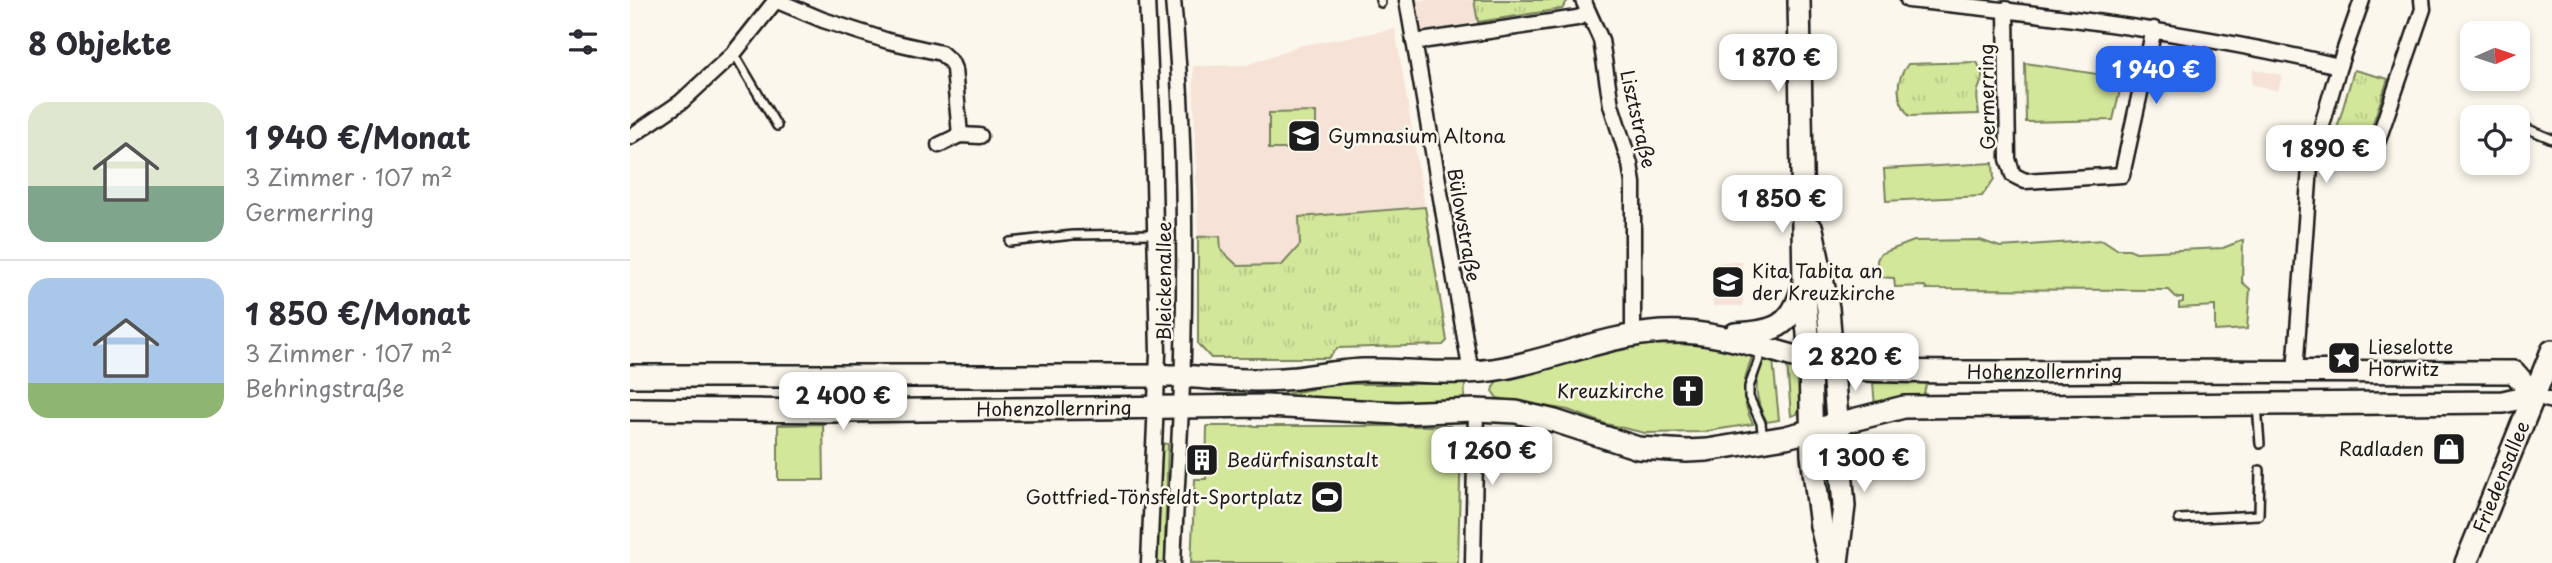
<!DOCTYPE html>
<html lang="de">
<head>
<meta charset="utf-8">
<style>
  :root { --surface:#fff; --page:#f7f7f7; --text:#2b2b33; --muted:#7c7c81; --line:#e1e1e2; --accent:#2563eb }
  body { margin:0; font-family:"Playpen Sans",sans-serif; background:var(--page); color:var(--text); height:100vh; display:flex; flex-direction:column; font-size:26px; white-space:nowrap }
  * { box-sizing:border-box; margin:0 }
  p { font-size:23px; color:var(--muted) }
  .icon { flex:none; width:38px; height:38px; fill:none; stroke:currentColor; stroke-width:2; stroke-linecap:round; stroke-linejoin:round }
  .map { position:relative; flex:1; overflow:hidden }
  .side { display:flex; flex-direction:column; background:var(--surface); width:630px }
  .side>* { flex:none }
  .needle { width:46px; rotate:87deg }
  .tools { position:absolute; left:1830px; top:21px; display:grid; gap:14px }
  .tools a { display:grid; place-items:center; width:70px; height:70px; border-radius:14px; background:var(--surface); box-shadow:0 4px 10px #0003; font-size:35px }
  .price { position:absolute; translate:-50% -60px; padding:0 16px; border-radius:14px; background:#fff; color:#222; font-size:23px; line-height:46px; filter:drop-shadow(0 2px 4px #0008) }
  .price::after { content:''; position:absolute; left:50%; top:42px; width:21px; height:16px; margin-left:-10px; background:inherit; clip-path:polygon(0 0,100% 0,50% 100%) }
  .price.active { background:var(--accent); color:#fff }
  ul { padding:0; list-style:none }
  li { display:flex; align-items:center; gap:21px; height:175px; padding:0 28px }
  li+li { border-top:2px solid var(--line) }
  li span { display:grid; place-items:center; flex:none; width:196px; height:140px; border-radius:21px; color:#555 }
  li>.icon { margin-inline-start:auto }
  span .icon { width:84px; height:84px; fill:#fffc; stroke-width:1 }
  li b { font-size:30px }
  h2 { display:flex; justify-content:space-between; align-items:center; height:84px; padding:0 28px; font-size:30px }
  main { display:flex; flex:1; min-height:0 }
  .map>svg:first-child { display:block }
</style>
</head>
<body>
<main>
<section class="side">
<h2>8 Objekte<svg class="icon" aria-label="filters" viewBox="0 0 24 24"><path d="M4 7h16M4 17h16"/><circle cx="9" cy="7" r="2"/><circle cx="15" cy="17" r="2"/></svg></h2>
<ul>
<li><span style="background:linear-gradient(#dfe7d0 60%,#7fa58c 0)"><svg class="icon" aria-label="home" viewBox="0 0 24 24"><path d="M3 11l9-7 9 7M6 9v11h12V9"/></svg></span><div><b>1 940 €/Monat</b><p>3 Zimmer · 107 m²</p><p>Germerring</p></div></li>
<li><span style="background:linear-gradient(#a9c7e8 75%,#8fb573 0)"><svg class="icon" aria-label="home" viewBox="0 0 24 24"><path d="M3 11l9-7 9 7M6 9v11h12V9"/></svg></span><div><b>1 850 €/Monat</b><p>3 Zimmer · 107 m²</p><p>Behringstraße</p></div></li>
</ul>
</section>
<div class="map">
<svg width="1922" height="563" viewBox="0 0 1922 563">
  <defs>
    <pattern id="park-tufts" width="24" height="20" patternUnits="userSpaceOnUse" patternTransform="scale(1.75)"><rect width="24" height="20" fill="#d3e79b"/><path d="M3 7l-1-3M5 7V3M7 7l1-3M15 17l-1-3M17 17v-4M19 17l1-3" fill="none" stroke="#b5c685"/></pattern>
  </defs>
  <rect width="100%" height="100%" fill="#fbf7ec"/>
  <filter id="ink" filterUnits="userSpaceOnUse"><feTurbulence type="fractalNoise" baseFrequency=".0143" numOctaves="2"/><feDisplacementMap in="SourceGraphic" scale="14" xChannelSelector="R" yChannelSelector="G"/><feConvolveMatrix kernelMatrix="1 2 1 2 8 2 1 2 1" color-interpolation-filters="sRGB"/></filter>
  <g filter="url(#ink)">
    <!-- built -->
    <g fill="#f6e2d6">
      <polygon points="786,0 844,0 848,22 792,31"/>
      <polygon points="765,29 795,207 669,217 670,245 652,265 608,266 591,250 590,236 568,237 563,66 617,65 668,46"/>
      <polygon points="1623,69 1652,75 1648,91 1621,84"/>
      <polygon points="1091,262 1112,262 1113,306 1083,306 1083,264 1091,264"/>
    </g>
    <!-- grass -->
    <g fill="#d3e79b" stroke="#78825c" stroke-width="2">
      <polygon points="1395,63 1493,78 1483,120 1396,122"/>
      <polygon points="686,112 686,149 639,149 639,113"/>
      <polygon points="1363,163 1364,179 1352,196 1256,201 1254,169"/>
      <polygon points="1350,240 1370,247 1473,240 1487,249 1499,249 1506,252 1593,248 1613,240 1612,282 1620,289 1617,329 1585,331 1585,306 1549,308 1549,303 1553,302 1553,298 1547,298 1539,290 1296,289 1295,286 1265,287 1264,278 1248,277 1247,260 1250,254 1284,241"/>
      <path d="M1075,344L1123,355C1112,381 1110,398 1123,424L1071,432L1015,433L976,424L938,410L867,398L863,392L865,383L871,378L955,359L996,345Z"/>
      <path d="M1135,358L1143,360L1149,420L1137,422C1124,399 1123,382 1135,358Z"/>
      <path d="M1157,363L1163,365C1171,377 1173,401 1167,414L1161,416Z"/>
      <polygon points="1297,381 1292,401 1245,407 1243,383"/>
      <polygon points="711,384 835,384 834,401 587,400 588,394 655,394"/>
      <polygon points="193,424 194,480 148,480 148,425"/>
      <polygon points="577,426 820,426 831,439 828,563 561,563 565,479 576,479"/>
      <polygon points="531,443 538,444 535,542 538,563 524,563"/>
    </g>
    <!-- park -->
    <g fill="url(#park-tufts)" stroke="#78825c" stroke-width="2">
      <polygon points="844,0 938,0 932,9 848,22"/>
      <path d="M1347,62C1355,78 1353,76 1348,90C1346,96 1348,107 1349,114L1279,116C1266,99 1264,82 1278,64Z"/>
      <polygon points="1724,70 1758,79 1738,138 1724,138 1706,132"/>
      <polygon points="795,207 817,341 813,345 708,348 698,358 581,358 568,344 568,237 590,236 591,250 608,266 652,265 670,245 669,217"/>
    </g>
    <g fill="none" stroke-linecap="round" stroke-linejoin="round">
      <defs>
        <g id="lane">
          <polyline points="750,0 751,3"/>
          <polyline points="104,53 147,126"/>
          <polyline points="1888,132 1891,126 1922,139"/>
          <polyline points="380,242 443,235 525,234"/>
          <polyline points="1627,405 1630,444"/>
          <polyline points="1133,440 1131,423 1119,397 1119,387 1133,348"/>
          <polyline points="1549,519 1629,515 1630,470"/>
        </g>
        <g id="street">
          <polyline points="145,0 193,20 258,41 311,53 321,62 324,69 330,135"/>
          <polyline points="517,0 523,137 528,354 519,563"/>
          <polyline points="777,0 841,373"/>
          <polyline points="953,0 971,40 981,105 1000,164 1003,183 1003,336"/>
          <path d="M1278,0C1423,14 1567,33 1709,66"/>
          <polyline points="1376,9 1378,159 1383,175 1395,181 1492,175 1524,29"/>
          <polyline points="784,42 947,18 958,14"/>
          <polyline points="0,137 51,102 104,53 146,0"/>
          <path d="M1685,143C1704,148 1735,158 1748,140L1793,9L1792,0"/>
          <polyline points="309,145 330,135 350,136"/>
          <polyline points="1665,372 1680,167 1709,66 1732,0"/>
          <polyline points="1904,395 1922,401"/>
          <path d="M543,563C546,494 551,425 553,356C556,238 554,118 543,0"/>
          <polyline points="843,563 846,410"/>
        </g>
        <g id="secondary">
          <polyline points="1169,0 1174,283 1180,360 1182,455 1191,526 1200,563"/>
          <polyline points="1182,229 1198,308 1214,506 1207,563"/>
          <path d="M1105,334C1143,332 1161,328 1172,289"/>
          <path id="s1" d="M0,376H552C590,379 628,382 666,378C689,375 711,371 733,370C781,369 827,377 874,368C927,358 978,335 1032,332C1103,328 1167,366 1237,370C1327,374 1417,371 1506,371C1632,371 1758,372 1884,372L1904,395"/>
          <path id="s2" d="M0,409L211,411L637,406L767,413L846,410L886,412L925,421L1008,448L1057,451L1077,450L1156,437L1274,407L1873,402L1904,395"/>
          <path id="s3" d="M1836,563L1922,351"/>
        </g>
      </defs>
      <!-- lane casing -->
      <use href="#lane" stroke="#1c1c1c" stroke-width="12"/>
      <!-- street casing -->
      <use href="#street" stroke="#1c1c1c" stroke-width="19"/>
      <!-- secondary casing -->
      <use href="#secondary" stroke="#1c1c1c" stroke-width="26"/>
      <!-- lane -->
      <use href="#lane" stroke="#fbf7ec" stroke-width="7"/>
      <!-- street -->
      <use href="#street" stroke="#fbf7ec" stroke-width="14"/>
      <!-- secondary -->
      <use href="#secondary" stroke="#fbf7ec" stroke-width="21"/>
    </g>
  </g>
  <!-- icons -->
  <defs>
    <symbol id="school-square" viewBox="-11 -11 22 22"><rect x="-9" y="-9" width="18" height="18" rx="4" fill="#1c1c1c" stroke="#fbf7ec"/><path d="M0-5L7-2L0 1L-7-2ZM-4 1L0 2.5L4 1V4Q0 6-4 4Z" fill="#fff"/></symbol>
    <symbol id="sight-square" viewBox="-11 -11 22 22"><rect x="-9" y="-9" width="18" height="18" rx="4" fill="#1c1c1c" stroke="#fbf7ec"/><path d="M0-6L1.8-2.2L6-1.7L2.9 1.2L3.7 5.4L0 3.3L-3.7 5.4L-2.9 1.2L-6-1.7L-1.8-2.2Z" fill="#fff"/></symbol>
    <symbol id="church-square" viewBox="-11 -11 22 22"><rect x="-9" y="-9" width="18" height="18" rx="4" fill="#1c1c1c" stroke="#fbf7ec"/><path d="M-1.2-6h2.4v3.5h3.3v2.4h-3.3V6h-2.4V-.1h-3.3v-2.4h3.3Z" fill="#fff"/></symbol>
    <symbol id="shop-square" viewBox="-11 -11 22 22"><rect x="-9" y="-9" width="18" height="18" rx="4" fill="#1c1c1c" stroke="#fbf7ec"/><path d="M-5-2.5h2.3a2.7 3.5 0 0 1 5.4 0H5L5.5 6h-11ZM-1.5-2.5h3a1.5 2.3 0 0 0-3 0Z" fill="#fff"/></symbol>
    <symbol id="building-square" viewBox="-11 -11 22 22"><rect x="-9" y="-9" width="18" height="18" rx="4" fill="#1c1c1c" stroke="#fbf7ec"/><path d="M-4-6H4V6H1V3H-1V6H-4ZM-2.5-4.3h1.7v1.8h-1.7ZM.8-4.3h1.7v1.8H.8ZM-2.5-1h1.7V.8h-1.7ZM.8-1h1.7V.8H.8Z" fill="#fff"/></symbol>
    <symbol id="stadium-square" viewBox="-11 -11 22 22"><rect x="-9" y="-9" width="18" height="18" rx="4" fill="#1c1c1c" stroke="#fbf7ec"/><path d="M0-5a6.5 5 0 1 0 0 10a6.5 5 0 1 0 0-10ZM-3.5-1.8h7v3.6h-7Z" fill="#fff"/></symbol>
  </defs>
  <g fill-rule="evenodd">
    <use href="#school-square" x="655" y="117" width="38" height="38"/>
    <use href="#school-square" x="1079" y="263" width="38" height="38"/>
    <use href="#sight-square" x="1695" y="339" width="38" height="38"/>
    <use href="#church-square" x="1039" y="372" width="38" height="38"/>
    <use href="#shop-square" x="1800" y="430" width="38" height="38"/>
    <use href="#building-square" x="553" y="441" width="38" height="38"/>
    <use href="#stadium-square" x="678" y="478" width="38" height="38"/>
  </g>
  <g text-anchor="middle" stroke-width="5" stroke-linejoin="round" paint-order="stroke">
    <!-- street labels -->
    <g font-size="19" fill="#1c1c1c" stroke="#fbf7ec">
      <text transform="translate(1357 97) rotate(-91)" y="7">Germerring</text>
      <text transform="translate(1008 119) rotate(77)" y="7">Lisztstraße</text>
      <text transform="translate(834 225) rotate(80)" y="7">Bülowstraße</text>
      <text transform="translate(534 281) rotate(-90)" y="7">Bleickenallee</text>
      <text dy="7" stroke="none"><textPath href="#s1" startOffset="1424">Hohenzollernring</textPath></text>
      <text dy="7" stroke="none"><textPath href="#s2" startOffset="424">Hohenzollernring</textPath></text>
      <text dy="7" stroke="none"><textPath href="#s3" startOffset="93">Friedensallee</textPath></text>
    </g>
    <!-- poi labels -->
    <g font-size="19" fill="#1c1c1c" stroke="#fbf7ec" text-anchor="start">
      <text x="698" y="143">Gymnasium Altona</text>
      <text x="1122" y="278">Kita Tabita an<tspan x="1122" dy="22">der Kreuzkirche</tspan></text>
      <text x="1738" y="354">Lieselotte<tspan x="1738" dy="22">Horwitz</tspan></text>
      <text x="1034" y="398" text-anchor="end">Kreuzkirche</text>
      <text x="1794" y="456" text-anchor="end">Radladen</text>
      <text x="596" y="467">Bedürfnisanstalt</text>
      <text x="672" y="504" text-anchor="end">Gottfried-Tönsfeldt-Sportplatz</text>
    </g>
  </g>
</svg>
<div class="tools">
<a><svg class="needle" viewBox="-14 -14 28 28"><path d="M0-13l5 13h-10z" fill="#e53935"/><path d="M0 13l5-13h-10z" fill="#7c7c81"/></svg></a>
<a><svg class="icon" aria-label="locate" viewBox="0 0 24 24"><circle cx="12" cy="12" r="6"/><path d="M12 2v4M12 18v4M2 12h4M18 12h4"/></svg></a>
</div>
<b class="price" style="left:1148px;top:94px">1 870 €</b>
<b class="price active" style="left:1526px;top:106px">1 940 €</b>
<b class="price" style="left:1696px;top:185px">1 890 €</b>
<b class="price" style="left:1152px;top:235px">1 850 €</b>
<b class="price" style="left:1225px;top:393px">2 820 €</b>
<b class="price" style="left:213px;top:432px">2 400 €</b>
<b class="price" style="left:862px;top:487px">1 260 €</b>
<b class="price" style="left:1234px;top:494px">1 300 €</b>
</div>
</main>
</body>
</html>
